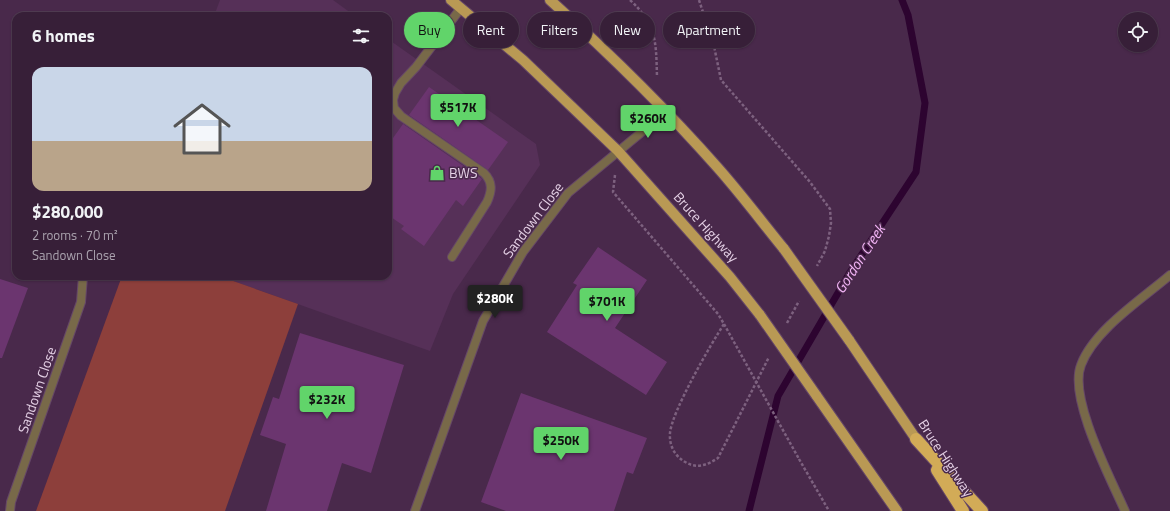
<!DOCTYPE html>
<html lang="en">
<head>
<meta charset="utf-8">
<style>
  :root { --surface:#371f38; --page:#422c43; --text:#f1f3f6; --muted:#aaa2ae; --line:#513d53; --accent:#61d46a }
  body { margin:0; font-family:"Titillium Web",sans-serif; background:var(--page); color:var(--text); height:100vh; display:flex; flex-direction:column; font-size:15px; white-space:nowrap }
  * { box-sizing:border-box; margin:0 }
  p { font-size:13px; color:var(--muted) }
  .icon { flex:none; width:22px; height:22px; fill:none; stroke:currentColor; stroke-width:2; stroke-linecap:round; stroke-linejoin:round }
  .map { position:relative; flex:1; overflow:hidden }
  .side { position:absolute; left:12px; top:12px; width:380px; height:268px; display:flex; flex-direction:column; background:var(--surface); border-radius:12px; box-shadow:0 1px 3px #0004,0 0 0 1px var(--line) }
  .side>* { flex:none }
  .guide { position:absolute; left:404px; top:12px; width:380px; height:36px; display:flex; gap:8px }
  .fabs { position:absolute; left:1118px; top:12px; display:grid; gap:8px }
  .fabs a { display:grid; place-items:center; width:40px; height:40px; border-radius:50%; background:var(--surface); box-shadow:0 1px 3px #0004,0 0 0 1px var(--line); font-size:20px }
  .price { position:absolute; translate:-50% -34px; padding:0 9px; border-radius:4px; background:var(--accent); color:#111; font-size:13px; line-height:26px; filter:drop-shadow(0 1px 2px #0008) }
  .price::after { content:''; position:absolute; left:50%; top:24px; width:12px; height:9px; margin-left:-6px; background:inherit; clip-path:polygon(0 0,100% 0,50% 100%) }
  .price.on { background:#222; color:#fff }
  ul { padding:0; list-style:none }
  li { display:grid; align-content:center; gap:8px; height:212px; padding:0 20px }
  li span { display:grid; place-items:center; height:124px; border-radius:12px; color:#555 }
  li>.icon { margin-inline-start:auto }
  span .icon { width:72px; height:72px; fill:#fffc; stroke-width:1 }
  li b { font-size:17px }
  h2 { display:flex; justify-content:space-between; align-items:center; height:48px; padding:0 20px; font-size:17px }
  .chip { padding:0 14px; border-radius:18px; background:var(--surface); box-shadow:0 1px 3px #0004,0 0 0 1px var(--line); font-size:14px; line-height:36px }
  .chip.on { background:var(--accent); color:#111 }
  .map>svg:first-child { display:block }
</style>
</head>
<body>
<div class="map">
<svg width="1170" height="511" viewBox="0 0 1170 511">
  <rect width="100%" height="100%" fill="#49294b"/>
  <!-- built -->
  <g fill="#563058">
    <polygon points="220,0 333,0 355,16 214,16"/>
    <polygon points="388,39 536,144 540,165 453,294 430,351 219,276 388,276"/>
  </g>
  <!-- green -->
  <polygon fill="#8d3f3b" points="122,276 219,276 298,304 225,511 36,511"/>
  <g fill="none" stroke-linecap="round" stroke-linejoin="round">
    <!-- stream -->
    <polyline stroke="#2d0430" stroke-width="7" points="749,511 778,396 849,274 916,172 925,103 908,15 902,0"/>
  </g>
  <!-- building -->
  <g fill="#6b356f">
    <polygon points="429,87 508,142 488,170 409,115"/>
    <polygon points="403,124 482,179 463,206 456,200 424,246 401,229 404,226 388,215 388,145"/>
    <polygon points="598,247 647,280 615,328 667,362 646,395 547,332 577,285 573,283"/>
    <polygon points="0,279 28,288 2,358 0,358"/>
    <polygon points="300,333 404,365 371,473 342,463 327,511 266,511 286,444 260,435 273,397 279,399"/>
    <polygon points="521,393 647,438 633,474 627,472 614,511 506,511 481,502"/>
  </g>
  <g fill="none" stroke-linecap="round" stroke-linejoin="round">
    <defs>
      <g id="lane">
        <path d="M452,257L487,202C492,191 493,182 484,173L401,116L394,108L393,100L395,93L401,83L416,67L461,8"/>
        <path d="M1125,511C1111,479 1068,398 1081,365C1094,330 1142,299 1170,275"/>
      </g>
      <g id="street">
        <polyline points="10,511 11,502 81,302 83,276"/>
        <polyline points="415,511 483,321 523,252 568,193 666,112"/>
      </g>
      <g id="primary">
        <polyline points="451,0 523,60 618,151 730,277 760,315"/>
        <path d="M550,0C609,53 666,109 718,168C741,194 762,222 784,249"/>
        <polyline points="849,340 916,439"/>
        <polyline points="816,395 897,511"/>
      </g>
      <g id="highway">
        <polyline points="916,439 982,511"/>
        <polyline points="937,470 963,511"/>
      </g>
    </defs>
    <!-- lane casing -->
    <use href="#lane" stroke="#654767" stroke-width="10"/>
    <!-- street casing -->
    <use href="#street" stroke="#654767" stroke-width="10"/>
    <!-- primary casing -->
    <use href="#primary" stroke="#654767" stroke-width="12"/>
    <!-- highway casing -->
    <use href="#highway" stroke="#654767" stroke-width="14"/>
    <!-- path -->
    <g stroke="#7d617f" stroke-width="2.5" stroke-dasharray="3 2" stroke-linecap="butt">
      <path d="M630,0C657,25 656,42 657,77"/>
      <polyline points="699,0 714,46 721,80 810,182 830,209 831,223 829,236 825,251 817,266"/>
      <path d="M615,175L613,192L718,314L724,324C711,344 672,411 670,433C669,446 675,457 687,463C698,469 709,464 718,458L769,357"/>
      <polyline points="787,323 799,301"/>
      <polyline points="799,459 829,511"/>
    </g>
    <!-- lane -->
    <use href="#lane" stroke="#786949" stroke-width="8"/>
    <!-- street -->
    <use href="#street" stroke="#786949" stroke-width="8"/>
    <!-- primary -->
    <use href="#primary" stroke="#b99954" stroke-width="10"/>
    <!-- highway -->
    <use href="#highway" stroke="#d2ab57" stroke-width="12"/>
    <defs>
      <g id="primary-bridge">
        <polyline points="784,249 849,340"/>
        <polyline points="760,315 816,395"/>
      </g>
    </defs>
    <!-- primary-bridge casing -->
    <use href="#primary-bridge" stroke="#654767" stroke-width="12" stroke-linecap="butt"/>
    <!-- path-bridge -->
    <polyline stroke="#7d617f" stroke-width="2.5" stroke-dasharray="3 2" stroke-linecap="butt" points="724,324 799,459"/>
    <!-- primary-bridge -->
    <use href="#primary-bridge" stroke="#b99954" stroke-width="10"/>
  </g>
  <!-- icons -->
  <defs>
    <symbol id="shop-bare" viewBox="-9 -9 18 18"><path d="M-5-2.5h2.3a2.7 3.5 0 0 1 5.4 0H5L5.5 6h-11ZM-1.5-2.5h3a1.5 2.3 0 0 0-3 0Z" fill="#61d46a" stroke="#49294b" stroke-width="2.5" paint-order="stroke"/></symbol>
  </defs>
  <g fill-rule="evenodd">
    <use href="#shop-bare" x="426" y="162" width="22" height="22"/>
  </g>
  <g text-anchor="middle" stroke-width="3" stroke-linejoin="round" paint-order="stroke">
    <!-- poi labels -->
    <g font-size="14" fill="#e5d1e6" stroke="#49294b" text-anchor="start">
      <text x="449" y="178">BWS</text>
    </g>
    <!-- street labels -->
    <g font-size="14" fill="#e5d1e6" stroke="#49294b">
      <text transform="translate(533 220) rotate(-53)" y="5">Sandown Close</text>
      <text transform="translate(706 227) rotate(48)" y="5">Bruce Highway</text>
      <text transform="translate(37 390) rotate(-71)" y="5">Sandown Close</text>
      <text transform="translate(946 458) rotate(57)" y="5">Bruce Highway</text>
    </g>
    <!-- water labels -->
    <g font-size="15" font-style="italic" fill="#f3b4f6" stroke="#49294b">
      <text transform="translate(860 259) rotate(-57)" y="5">Gordon Creek</text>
    </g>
  </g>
</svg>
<div class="fabs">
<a><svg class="icon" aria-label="locate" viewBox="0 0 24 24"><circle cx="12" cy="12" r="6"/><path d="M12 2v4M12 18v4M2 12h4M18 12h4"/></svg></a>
</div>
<b class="price" style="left:458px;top:128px">$517K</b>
<b class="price" style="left:648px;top:139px">$260K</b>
<b class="price on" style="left:495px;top:319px">$280K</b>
<b class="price" style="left:607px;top:322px">$701K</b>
<b class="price" style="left:327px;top:420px">$232K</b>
<b class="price" style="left:561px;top:461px">$250K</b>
<div class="guide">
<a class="chip on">Buy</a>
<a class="chip">Rent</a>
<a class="chip">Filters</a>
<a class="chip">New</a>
<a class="chip">Apartment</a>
</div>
<section class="side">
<h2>6 homes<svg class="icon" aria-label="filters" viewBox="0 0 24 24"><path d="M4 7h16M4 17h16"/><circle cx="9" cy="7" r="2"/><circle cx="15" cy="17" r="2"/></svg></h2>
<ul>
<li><span style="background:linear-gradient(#c9d6e8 60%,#b9a48a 0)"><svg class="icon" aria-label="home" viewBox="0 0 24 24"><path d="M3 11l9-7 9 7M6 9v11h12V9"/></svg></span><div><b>$280,000</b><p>2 rooms · 70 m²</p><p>Sandown Close</p></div></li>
</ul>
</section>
</div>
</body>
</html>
